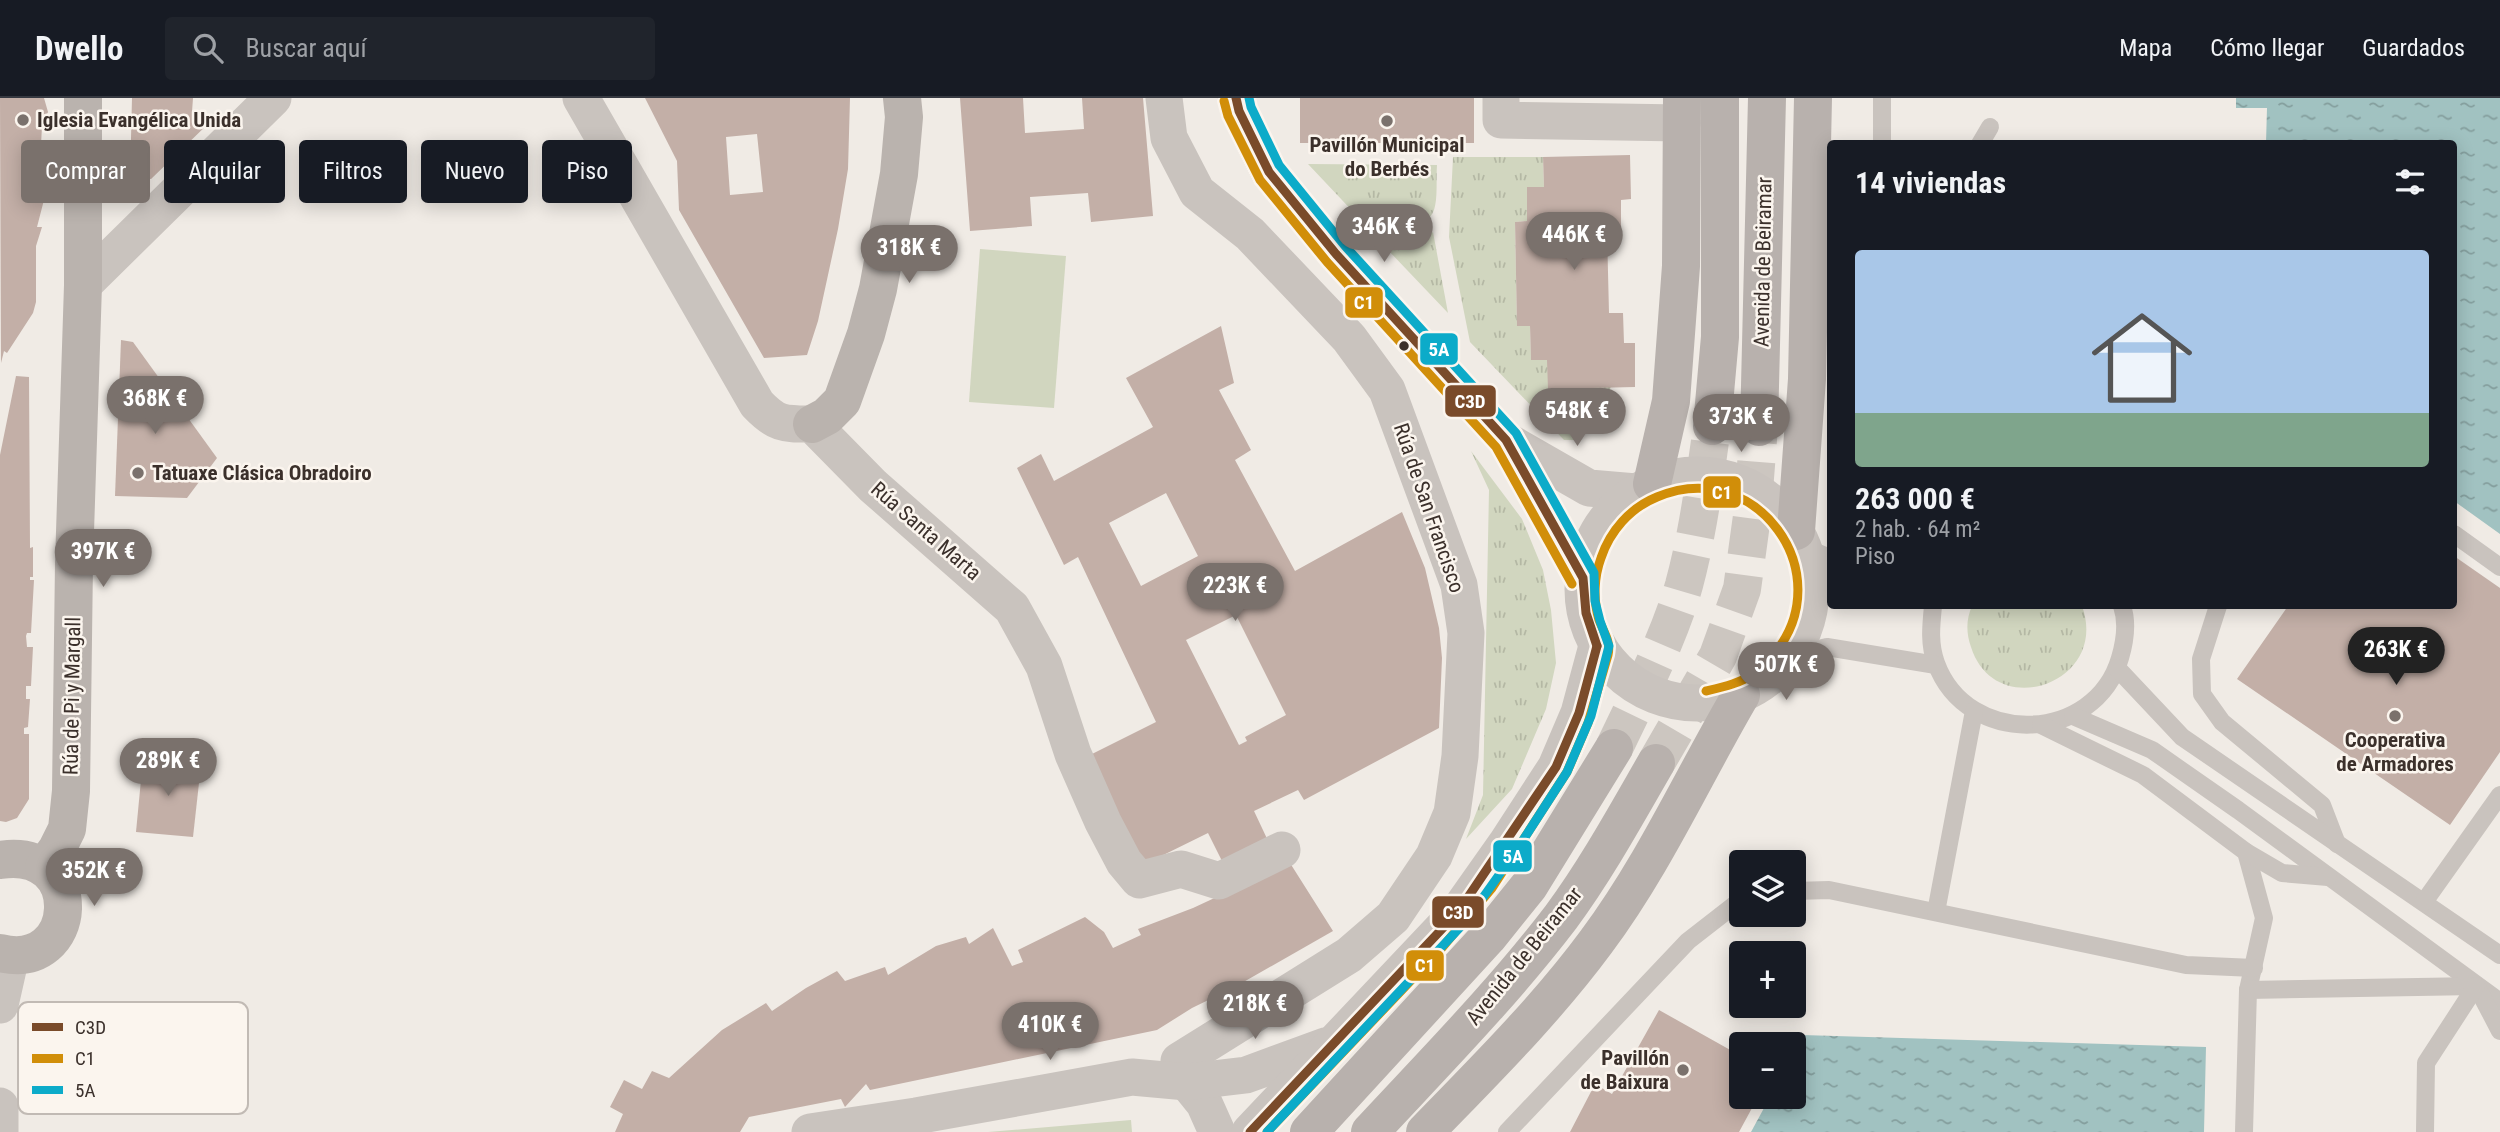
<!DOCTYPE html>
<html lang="es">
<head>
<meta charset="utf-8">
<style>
  :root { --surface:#171b24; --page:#20242c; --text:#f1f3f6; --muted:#9ea1a6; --line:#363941; --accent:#7a716c }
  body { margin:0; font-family:"Roboto Condensed",sans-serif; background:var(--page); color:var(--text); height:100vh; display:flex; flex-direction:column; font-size:26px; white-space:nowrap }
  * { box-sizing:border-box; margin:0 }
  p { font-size:23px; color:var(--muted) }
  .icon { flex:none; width:38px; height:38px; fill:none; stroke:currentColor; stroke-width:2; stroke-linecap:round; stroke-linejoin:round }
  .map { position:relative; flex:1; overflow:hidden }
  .details { position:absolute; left:1827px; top:42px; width:630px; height:469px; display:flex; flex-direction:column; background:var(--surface); border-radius:7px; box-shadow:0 4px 18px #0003 }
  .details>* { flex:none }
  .banner { position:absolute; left:21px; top:42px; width:665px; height:63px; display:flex; gap:14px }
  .controls { position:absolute; left:1729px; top:752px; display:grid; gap:14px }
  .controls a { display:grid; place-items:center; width:77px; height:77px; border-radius:7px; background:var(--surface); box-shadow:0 4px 18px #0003; font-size:35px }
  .price { position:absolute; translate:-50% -60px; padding:0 16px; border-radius:24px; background:var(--accent); color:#fff; font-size:23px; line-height:46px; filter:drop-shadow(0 2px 4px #0008) }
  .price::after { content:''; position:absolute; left:50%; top:42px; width:21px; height:16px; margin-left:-10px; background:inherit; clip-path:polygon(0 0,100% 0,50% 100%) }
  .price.on { background:#222; color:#fff }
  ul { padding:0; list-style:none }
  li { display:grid; align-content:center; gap:14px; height:371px; padding:0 28px }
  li+li { border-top:2px solid var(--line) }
  li span { display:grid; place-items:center; height:217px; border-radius:7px; color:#555 }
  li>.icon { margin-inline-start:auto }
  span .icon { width:126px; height:126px; fill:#fffc; stroke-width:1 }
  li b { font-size:30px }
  h2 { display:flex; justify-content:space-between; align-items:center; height:84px; padding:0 28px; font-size:30px }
  .chip { padding:0 24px; border-radius:7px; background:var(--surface); box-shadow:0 4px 18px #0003; font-size:24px; line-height:63px }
  .chip.on { background:var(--accent); color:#fff }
  header { display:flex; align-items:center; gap:42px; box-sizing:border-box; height:98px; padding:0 35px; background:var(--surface); border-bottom:2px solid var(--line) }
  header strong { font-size:33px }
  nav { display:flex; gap:38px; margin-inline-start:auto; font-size:24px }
  .search { width:490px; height:63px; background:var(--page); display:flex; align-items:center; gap:18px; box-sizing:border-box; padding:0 24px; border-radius:7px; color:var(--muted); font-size:26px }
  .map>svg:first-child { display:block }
</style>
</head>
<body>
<header>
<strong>Dwello</strong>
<div class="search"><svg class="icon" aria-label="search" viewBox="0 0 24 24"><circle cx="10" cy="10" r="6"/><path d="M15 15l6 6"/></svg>Buscar aquí</div>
<nav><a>Mapa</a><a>Cómo llegar</a><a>Guardados</a></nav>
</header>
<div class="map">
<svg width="2500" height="1034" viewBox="0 0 2500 1034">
  <defs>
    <pattern id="grass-tufts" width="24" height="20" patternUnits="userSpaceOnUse" patternTransform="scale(1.75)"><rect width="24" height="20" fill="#d1d6bf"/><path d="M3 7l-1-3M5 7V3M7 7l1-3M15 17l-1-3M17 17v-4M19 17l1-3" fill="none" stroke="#b4b8a4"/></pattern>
    <pattern id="water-ripples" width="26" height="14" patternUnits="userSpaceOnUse" patternTransform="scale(1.75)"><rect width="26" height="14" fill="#a1c2c1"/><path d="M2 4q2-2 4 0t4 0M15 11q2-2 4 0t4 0" fill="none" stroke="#849e9d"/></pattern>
  </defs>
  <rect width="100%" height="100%" fill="#f0ebe5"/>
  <!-- grass -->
  <g fill="url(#grass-tufts)">
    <polygon points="1453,59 1543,59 1544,89 1527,89 1527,123 1515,124 1517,228 1530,228 1531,262 1547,262 1611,289 1597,322 1579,342 1564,342 1470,244 1449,139"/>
    <path d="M1308,66L1437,67C1436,81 1438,100 1434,112C1426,133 1393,136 1375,137Z"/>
    <polygon points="1433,134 1448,215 1387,151 1415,146"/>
    <polygon points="1471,353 1522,421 1543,472 1551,512 1556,565 1546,611 1512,691 1466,741 1483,697 1489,392"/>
    <path d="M1972,508H2082C2110,585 1995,625 1971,549C1966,535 1966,521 1972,508Z"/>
  </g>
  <!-- park -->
  <g fill="#d1d6bf">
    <polygon points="980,151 1066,158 1054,310 969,304"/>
    <polygon points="1131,1022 1132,1034 988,1034"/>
  </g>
  <!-- water -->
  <g fill="url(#water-ripples)">
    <polygon points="2236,0 2500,0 2500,436 2454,403 2454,46 2266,45 2267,10 2236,10"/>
    <polygon points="1802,937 2206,949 2204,1034 1751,1034 1770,999 1794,999 1794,953"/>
  </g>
  <!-- building -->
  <g fill="#c3afa7" fill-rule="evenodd">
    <polygon points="0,0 44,0 48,14 42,28 41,47 47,52 45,93 39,98 45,98 37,129 42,129 36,148 36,204 33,215 7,255 4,253 1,265"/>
    <polygon points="132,0 193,0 192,14 200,14 210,24 151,81 130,80"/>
    <path d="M645,0H850L848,71L838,131L818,223L807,257L764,260L679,112L677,63ZM757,36L763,94L730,97L726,39Z"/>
    <polygon points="960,0 1023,0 1025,35 1084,31 1082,0 1143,0 1153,118 1091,124 1088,95 1030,99 1032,128 970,133"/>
    <rect x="1300" y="0" width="174" height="45"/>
    <polygon points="1630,57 1631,101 1621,102 1621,132 1607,133 1609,215 1623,215 1624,245 1635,245 1635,289 1548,291 1547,262 1531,262 1530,228 1517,228 1515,124 1527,123 1527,89 1544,89 1543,59"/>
    <path d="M1221,228L1234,285L1219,292L1251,352L1235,362L1295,473L1402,414L1425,470L1439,530L1442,560L1439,630L1304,702L1298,692L1254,713L1270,747L1225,769L1208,735L1141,768L1088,658L1156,624L1078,459L1064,467L1017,370L1041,356L1054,383L1153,329L1126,280ZM1166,395L1198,458L1141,488L1109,425ZM1236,517L1286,617L1245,639L1247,643L1239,647L1186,542Z"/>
    <polygon points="121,242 133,244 217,360 187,400 115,398"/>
    <polygon points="16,278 29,279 30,450 33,449 33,479 30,479 30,482 34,482 31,535 27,535 26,538 27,549 33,549 31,588 26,588 26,601 30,601 28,629 24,630 24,636 29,636 29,701 17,720 6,724 0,723 0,357"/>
    <polygon points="2454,458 2500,490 2500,654 2450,727 2237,581 2288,508 2454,508"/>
    <polygon points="143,661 201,667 193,739 136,734"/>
    <polygon points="1290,765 1333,833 1233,890 1192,910 1157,932 870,992 866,986 845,1009 841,1001 749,1019 740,1034 615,1034 623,1016 610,1009 624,982 642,991 652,973 669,980 722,932 766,905 772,913 806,890 837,873 845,883 885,869 888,877 936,848 966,839 969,846 993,830 1012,868 1023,864 1018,852 1085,819 1104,834 1113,850 1141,837 1138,831 1193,810"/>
    <polygon points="1659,912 1741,958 1741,999 1758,999 1739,1034 1570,1034 1595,986 1612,996"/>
  </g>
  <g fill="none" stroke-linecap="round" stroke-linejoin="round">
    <!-- primary-tunnel -->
    <g stroke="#ccc6c0" stroke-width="38" stroke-dasharray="38 19" stroke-linecap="butt">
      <path d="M1614,650C1639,597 1668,543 1684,487C1698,435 1705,381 1712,328"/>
      <polyline points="1656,665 1718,558 1742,491 1752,418 1759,329"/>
    </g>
    <!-- lane -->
    <g stroke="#c9c3be" stroke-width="18">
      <polyline points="1882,0 1882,46"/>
      <polyline points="1980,46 1990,29"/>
      <polyline points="2454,436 2500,469"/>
      <polyline points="1804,449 1830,460"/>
      <path d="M1933,508C1931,528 1929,546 1936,565C1967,650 2095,646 2120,560C2125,543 2128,525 2122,508"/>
      <polyline points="2218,508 2201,561 2202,596 2222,624 2322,707 2337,746"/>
      <polyline points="1790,558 1827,549 1936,567"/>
      <polyline points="2117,570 2182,639 2500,857"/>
      <polyline points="2073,618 2152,652 2238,712 2500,904"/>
      <polyline points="2041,627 2143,677 2246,754 2264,820 2248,892 2244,1034"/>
      <polyline points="2246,754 2282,775 2328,779"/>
      <polyline points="1794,793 1829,792 2186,867 2254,870"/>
      <polyline points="2424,804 2500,697"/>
      <polyline points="1936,814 1974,613"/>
      <polyline points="2478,891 2500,933"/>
      <polyline points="2248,892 2476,888"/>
      <polyline points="1507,1034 1688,843 1733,808 1741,805"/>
      <polyline points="2425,1034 2426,965 2476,888"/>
    </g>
    <!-- street -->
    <g stroke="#c9c3be" stroke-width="37">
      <path d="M581,0L757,306C777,327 784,326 812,326L873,388L1012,510L1044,568L1073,656L1103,724L1124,764L1139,782L1181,771L1219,783L1282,752"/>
      <polyline points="1164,0 1169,40 1197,94 1250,136 1349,240 1387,292 1459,487 1466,535 1460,658 1452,715 1434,758 1393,819 1349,857 1179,963 1187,984 1204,1005 1217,1034"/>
      <polyline points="1236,0 1239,13 1269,74 1336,156 1506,342 1583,480"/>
      <polyline points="1501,0 1501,22 1682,25"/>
      <polyline points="83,187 273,0"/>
      <polyline points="1507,343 1589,390 1636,394"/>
      <circle cx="1697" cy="491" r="114"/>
      <polyline points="0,907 11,858"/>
      <polyline points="0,1008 0,1034"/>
      <polyline points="810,1034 916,1018 1132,979 1187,984 1246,977 1325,948"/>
      <polyline points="1250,1034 1458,814 1506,746 1556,669 1579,615 1597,548"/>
    </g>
    <!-- secondary -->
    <g stroke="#bab3ae" stroke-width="38">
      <polyline points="812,326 827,318 842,303 866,236 878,191 899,76 904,19 902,0"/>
      <path d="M0,762C88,748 80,875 0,855"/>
      <polyline points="44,769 57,751 67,731 71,693 74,465 83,187 83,0"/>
    </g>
    <!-- primary -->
    <g stroke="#b8b1ad" stroke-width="38">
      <polyline points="1712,328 1720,239 1720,0"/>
      <polyline points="1759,329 1767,0"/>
      <polyline points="1652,386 1671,303 1681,168 1682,0"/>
      <polyline points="1796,433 1807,281 1813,0"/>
      <polyline points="1309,1034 1488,839 1529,788 1614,650"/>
      <path d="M1370,1034C1435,964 1503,895 1561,819C1597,770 1626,717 1656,665"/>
      <path d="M1425,1034C1484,973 1545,913 1596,844C1653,768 1693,679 1741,597"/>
    </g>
    <defs>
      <g id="bus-1">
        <polyline points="1236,0 1239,13 1269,74 1336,156 1506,342 1583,480 1586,515 1597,548"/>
        <polyline points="1250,1034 1458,814 1556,669 1579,615 1597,548"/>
      </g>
      <g id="bus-2">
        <polyline points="1224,3 1228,18 1260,82 1327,164 1496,349 1572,486"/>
        <path d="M1267,1034L1440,852L1492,790L1567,674L1588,625L1608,557C1611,543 1604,535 1599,522C1593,502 1594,479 1601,460C1610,433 1630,410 1657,399C1756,357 1841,476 1774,556C1768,562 1763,570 1755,575C1741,585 1723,589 1706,593"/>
      </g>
      <polyline id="bus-3" points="1249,0 1251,9 1279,67 1345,148 1516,335 1594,475 1595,503 1600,523 1609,548 1591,618 1567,674 1516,753 1467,822 1267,1034"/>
    </defs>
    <!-- bus-1 casing -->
    <use href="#bus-1" stroke="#fbf5ee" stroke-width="14"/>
    <!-- bus-2 casing -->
    <use href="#bus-2" stroke="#fbf5ee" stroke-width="14"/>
    <!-- bus-3 casing -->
    <use href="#bus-3" stroke="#fbf5ee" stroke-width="14"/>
    <!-- bus-1 -->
    <use href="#bus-1" stroke="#7a4b2a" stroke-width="9"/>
    <!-- bus-2 -->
    <use href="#bus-2" stroke="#d18e09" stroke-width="9"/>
    <!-- bus-3 -->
    <use href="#bus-3" stroke="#0cabc9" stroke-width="9"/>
  </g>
  <!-- markers -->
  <g fill="#7a716c" stroke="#fbf5ee" stroke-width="2.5">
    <circle cx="23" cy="22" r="7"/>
    <circle cx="1387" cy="23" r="7"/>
    <circle cx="138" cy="375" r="7"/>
    <circle cx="2395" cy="618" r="7"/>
    <circle cx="1683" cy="972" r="7"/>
  </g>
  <circle fill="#3b302b" stroke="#fbf5ee" stroke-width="2.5" cx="1404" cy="248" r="6"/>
  <g text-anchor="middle" stroke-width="5" stroke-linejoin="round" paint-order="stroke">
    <!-- poi labels -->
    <g font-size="21" font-weight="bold" fill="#3b302b" stroke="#fbf5ee" text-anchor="start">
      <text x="37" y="29">Iglesia Evangélica Unida</text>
      <text x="1387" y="54" text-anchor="middle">Pavillón Municipal<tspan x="1387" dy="24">do Berbés</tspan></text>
      <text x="152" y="382">Tatuaxe Clásica Obradoiro</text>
      <text x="2395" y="649" text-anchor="middle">Cooperativa<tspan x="2395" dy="24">de Armadores</tspan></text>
      <text x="1669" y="967" text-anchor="end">Pavillón<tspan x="1669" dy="24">de Baixura</tspan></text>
    </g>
    <!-- street labels -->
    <g font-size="21" fill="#3b302b" stroke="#fbf5ee">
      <text transform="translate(1763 164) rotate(-89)" y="7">Avenida de Beiramar</text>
      <text transform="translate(1429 410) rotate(71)" y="7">Rúa de San Francisco</text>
      <text transform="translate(926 433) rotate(41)" y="7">Rúa Santa Marta</text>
      <text transform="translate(72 598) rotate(-89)" y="7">Rúa de Pi y Margall</text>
      <text transform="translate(1524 858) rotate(-51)" y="7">Avenida de Beiramar</text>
    </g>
  </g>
  <!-- legend -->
  <rect x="18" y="904" width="230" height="112" rx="10" fill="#fbf5ee" stroke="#c1bab4" stroke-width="2"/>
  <rect x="32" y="925" width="31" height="8" fill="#7a4b2a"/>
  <rect x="32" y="956" width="31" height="9" fill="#d18e09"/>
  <rect x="32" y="988" width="31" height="8" fill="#0cabc9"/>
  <g font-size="19" fill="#3b302b">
    <text x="75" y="936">C3D</text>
    <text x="75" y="967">C1</text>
    <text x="75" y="999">5A</text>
  </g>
  <g stroke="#fbf5ee" stroke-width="2.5">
    <rect x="1344" y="188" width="40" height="33" rx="7" fill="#d18e09"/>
    <rect x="1419" y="234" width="40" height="34" rx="7" fill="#0cabc9"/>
    <rect x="1444" y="286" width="53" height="34" rx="7" fill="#7a4b2a"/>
    <rect x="1702" y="377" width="40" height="34" rx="7" fill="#d18e09"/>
    <rect x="1492" y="741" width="41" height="34" rx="7" fill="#0cabc9"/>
    <rect x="1431" y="797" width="54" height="34" rx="7" fill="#7a4b2a"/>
    <rect x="1405" y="851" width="40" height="33" rx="7" fill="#d18e09"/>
  </g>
  <g font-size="19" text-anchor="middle" font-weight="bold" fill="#fff">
    <text x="1364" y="211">C1</text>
    <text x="1439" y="258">5A</text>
    <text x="1470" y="310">C3D</text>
    <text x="1722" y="401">C1</text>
    <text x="1513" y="765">5A</text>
    <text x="1458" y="821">C3D</text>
    <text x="1425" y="874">C1</text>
  </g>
</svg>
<div class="controls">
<a><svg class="icon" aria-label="layers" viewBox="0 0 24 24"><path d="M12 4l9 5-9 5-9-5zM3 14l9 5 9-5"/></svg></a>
<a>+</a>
<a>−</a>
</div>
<b class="price" style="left:1384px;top:166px">346K €</b>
<b class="price" style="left:1574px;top:174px">446K €</b>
<b class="price" style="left:909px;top:187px">318K €</b>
<b class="price" style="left:155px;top:338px">368K €</b>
<b class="price" style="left:1577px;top:350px">548K €</b>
<b class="price" style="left:1741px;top:356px">373K €</b>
<b class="price" style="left:103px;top:491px">397K €</b>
<b class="price" style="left:1235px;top:525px">223K €</b>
<b class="price on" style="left:2396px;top:589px">263K €</b>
<b class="price" style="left:1786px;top:604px">507K €</b>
<b class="price" style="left:168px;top:700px">289K €</b>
<b class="price" style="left:94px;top:810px">352K €</b>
<b class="price" style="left:1255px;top:943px">218K €</b>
<b class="price" style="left:1050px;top:964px">410K €</b>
<div class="banner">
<a class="chip on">Comprar</a>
<a class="chip">Alquilar</a>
<a class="chip">Filtros</a>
<a class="chip">Nuevo</a>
<a class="chip">Piso</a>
</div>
<section class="details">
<h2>14 viviendas<svg class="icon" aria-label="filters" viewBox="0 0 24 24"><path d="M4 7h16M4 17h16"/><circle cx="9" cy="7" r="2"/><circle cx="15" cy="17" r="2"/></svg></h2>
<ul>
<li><span style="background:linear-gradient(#a9c7e8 75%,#7fa58c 0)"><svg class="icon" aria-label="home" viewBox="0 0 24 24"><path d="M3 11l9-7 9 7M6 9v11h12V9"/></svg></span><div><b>263 000 €</b><p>2 hab. · 64 m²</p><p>Piso</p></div></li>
</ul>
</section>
</div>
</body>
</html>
